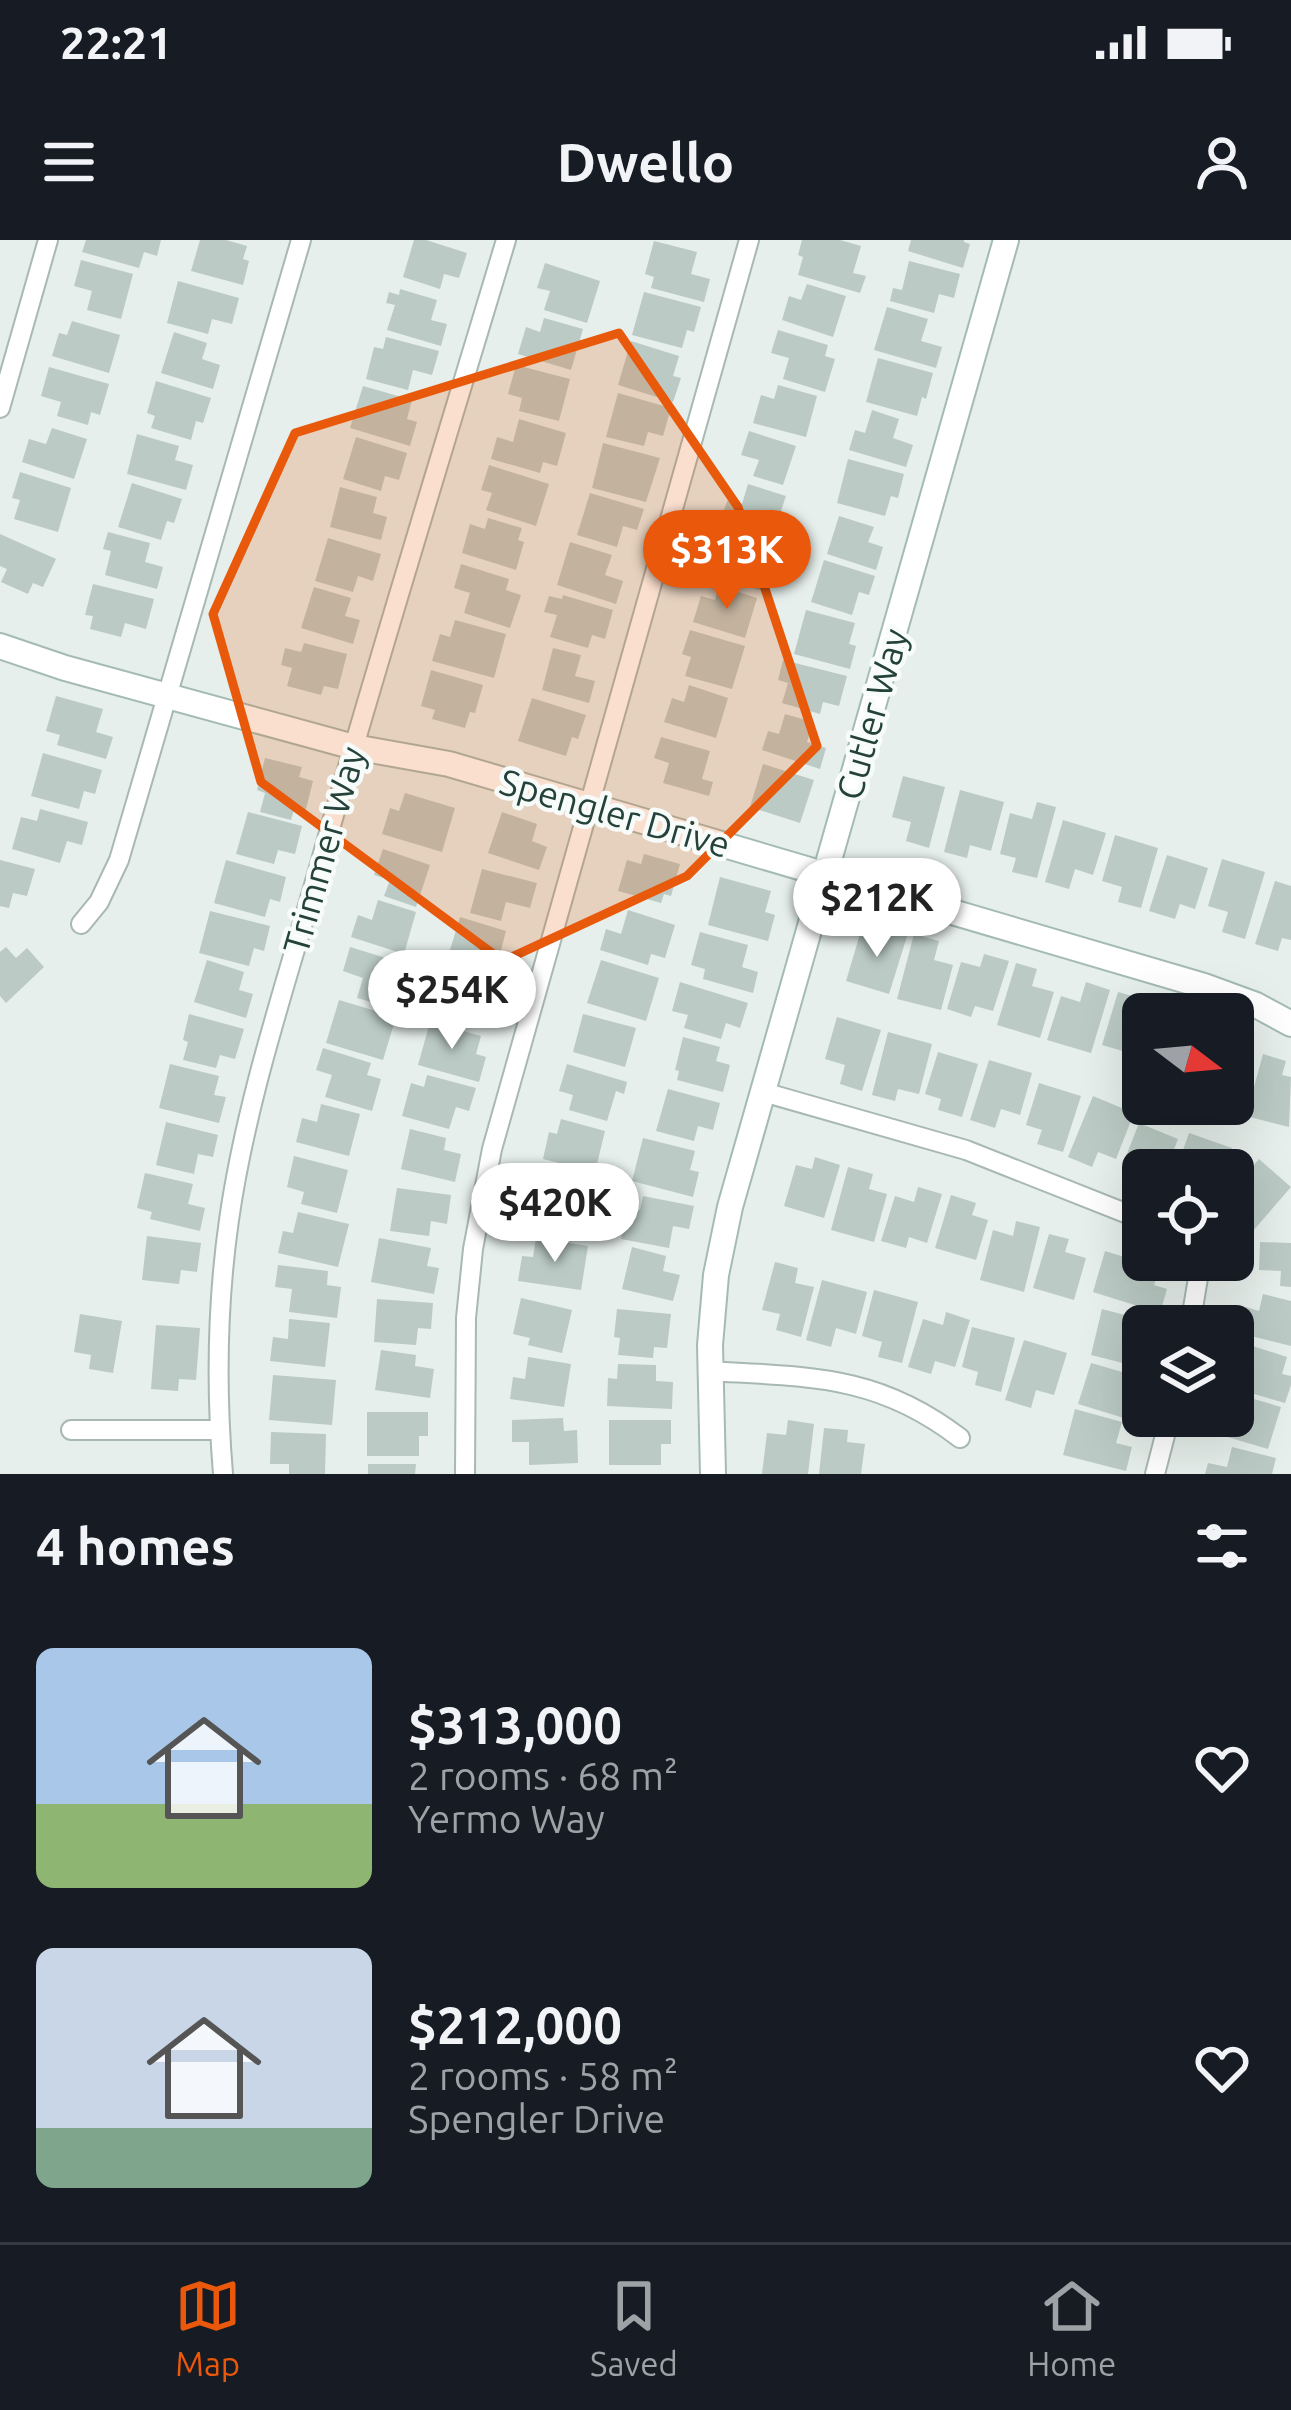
<!DOCTYPE html>
<html lang="en">
<head>
<meta charset="utf-8">
<style>
  :root { --surface:#171b24; --page:#242831; --text:#f1f3f6; --muted:#9ea1a6; --line:#363941; --accent:#ea580c }
  body { margin:0; font-family:Ubuntu,sans-serif; background:var(--page); color:var(--text); height:100vh; display:flex; flex-direction:column; font-size:45px; white-space:nowrap }
  * { box-sizing:border-box; margin:0 }
  p { font-size:39px; color:var(--muted) }
  .icon { flex:none; width:66px; height:66px; fill:none; stroke:currentColor; stroke-width:2; stroke-linecap:round; stroke-linejoin:round }
  .map { position:relative; height:1234px; overflow:hidden }
  .drawer { display:flex; flex-direction:column; background:var(--surface); flex:1 }
  .drawer>* { flex:none }
  .needle { width:78px; rotate:106deg }
  .buttons { position:absolute; left:1122px; top:753px; display:grid; gap:24px }
  .buttons a { display:grid; place-items:center; width:132px; height:132px; border-radius:18px; background:var(--surface); box-shadow:0 12px 48px #0002; font-size:60px }
  .price { position:absolute; translate:-50% -102px; padding:0 27px; border-radius:42px; background:#fff; color:#222; font-size:39px; line-height:78px; filter:drop-shadow(0 3px 6px #0008) }
  .price::after { content:''; position:absolute; left:50%; top:72px; width:36px; height:27px; margin-left:-18px; background:inherit; clip-path:polygon(0 0,100% 0,50% 100%) }
  .price.on { background:var(--accent); color:#fff }
  ul { padding:0; list-style:none }
  li { display:flex; align-items:center; gap:36px; height:300px; padding:0 36px }
  li span { display:grid; place-items:center; flex:none; width:336px; height:240px; border-radius:18px; color:#555 }
  li>.icon { margin-inline-start:auto }
  span .icon { width:144px; height:144px; fill:#fffc; stroke-width:1 }
  li b { font-size:51px }
  h2 { display:flex; justify-content:space-between; align-items:center; height:144px; padding:0 36px; font-size:51px }
  .status { display:flex; justify-content:space-between; align-items:center; height:84px; padding:0 60px; background:var(--surface); direction:ltr }
  .status svg { height:33px; fill:currentColor }
  header { display:flex; justify-content:space-between; align-items:center; height:156px; padding:0 36px; background:var(--surface); font-size:54px; font-weight:700 }
  .tab-bar { display:flex; justify-content:space-around; align-items:center; height:168px; border-top:3px solid var(--line); background:var(--surface); font-size:33px; color:var(--muted) }
  .tab-bar a { display:grid; justify-items:center; gap:6px }
  .tab-bar .on { color:var(--accent) }
  .map>svg:first-child { display:block }
</style>
</head>
<body>
<div class="status"><b>22:21</b><svg viewBox="0 0 49 12"><path d="M0 12V9h3v3zM5 12V6h3v6zM10 12V3h3v9zM15 12V0h3v12zM26 1h20v11H26zM47 4h2v5h-2z"/></svg></div>
<header><svg class="icon" aria-label="menu" viewBox="0 0 24 24"><path d="M4 6h16M4 12h16M4 18h16"/></svg>Dwello<svg class="icon" aria-label="person" viewBox="0 0 24 24"><circle cx="12" cy="8" r="4"/><path d="M4 21q1-7 8-7t8 7"/></svg></header>
<div class="map">
<svg width="1291" height="1234" viewBox="0 0 1291 1234">
  <rect width="100%" height="100%" fill="#e6efeb"/>
  <!-- building -->
  <g fill="#bbcac4">
    <polygon points="86,0 161,0 157,16 144,12 139,28 82,12"/>
    <polygon points="200,0 226,0 247,6 243,19 249,21 243,45 191,31"/>
    <polygon points="414,0 426,0 467,13 459,38 444,34 440,49 403,37"/>
    <polygon points="802,0 840,0 861,6 853,33 866,36 860,53 798,35 803,17 798,15"/>
    <polygon points="911,0 964,0 964,2 970,4 963,28 908,11"/>
    <polygon points="654,1 697,12 691,34 710,39 704,62 651,48 654,37 645,34"/>
    <polygon points="81,20 133,34 121,79 87,70 92,51 74,46"/>
    <polygon points="909,21 960,34 954,58 939,54 934,73 890,61 893,48 902,50"/>
    <polygon points="545,23 600,41 587,83 544,70 550,51 537,48"/>
    <polygon points="178,41 239,58 232,84 212,79 208,94 167,83"/>
    <polygon points="807,44 846,56 833,97 782,80 789,56 801,60"/>
    <polygon points="400,49 437,60 431,80 447,84 441,106 387,90 395,65 386,63 389,52 399,55"/>
    <polygon points="644,52 701,67 694,92 687,90 682,108 632,95"/>
    <polygon points="887,67 928,79 921,101 942,107 936,128 874,110"/>
    <polygon points="544,78 583,89 571,130 518,114 526,87 540,92"/>
    <polygon points="72,81 120,95 109,133 52,116 59,93 67,95"/>
    <polygon points="778,90 828,105 825,116 835,119 825,152 783,139 789,118 771,113"/>
    <polygon points="174,92 207,103 202,119 220,125 213,149 161,133"/>
    <polygon points="386,97 439,111 432,135 413,130 408,150 366,139 374,107 383,109"/>
    <polygon points="631,101 679,116 673,136 681,138 673,162 618,145"/>
    <polygon points="878,118 933,133 926,159 922,157 917,176 866,162"/>
    <polygon points="516,125 570,139 559,181 519,171 522,158 508,154"/>
    <polygon points="49,127 109,144 100,175 91,172 88,185 57,176 61,162 41,156"/>
    <polygon points="156,141 211,158 203,183 196,181 191,200 151,188 155,176 147,173"/>
    <polygon points="778,145 817,156 806,197 753,183 761,155 774,159"/>
    <polygon points="363,146 412,160 407,179 417,182 410,206 350,188"/>
    <polygon points="618,153 671,168 663,196 648,192 644,206 606,197"/>
    <polygon points="872,170 899,179 893,198 913,205 906,227 849,210 855,190 865,193"/>
    <polygon points="519,179 566,193 557,226 543,222 540,233 491,219 497,197 513,202"/>
    <polygon points="52,188 87,199 74,239 22,222 29,199 46,204"/>
    <polygon points="749,191 796,206 783,245 753,236 759,220 741,215"/>
    <polygon points="137,194 179,206 175,220 193,225 186,250 127,234"/>
    <polygon points="356,197 407,213 399,240 385,236 381,251 343,239"/>
    <polygon points="603,203 660,218 646,262 592,248"/>
    <polygon points="848,219 904,234 898,258 891,256 885,276 837,263"/>
    <polygon points="489,225 549,244 536,286 486,270 492,253 481,250"/>
    <polygon points="20,232 71,248 58,292 14,279 20,260 12,258"/>
    <polygon points="132,243 182,259 174,283 167,281 161,300 118,287"/>
    <polygon points="748,244 786,256 772,298 720,281 728,259 742,264"/>
    <polygon points="340,247 377,257 373,273 387,277 381,300 330,287"/>
    <polygon points="590,253 644,269 637,290 623,286 617,307 577,295"/>
    <polygon points="839,276 874,287 868,302 883,307 876,330 827,314"/>
    <polygon points="488,278 522,288 518,300 524,302 516,330 462,313 470,284 485,289"/>
    <polygon points="718,290 771,304 767,317 776,320 767,352 724,340 730,319 711,314"/>
    <polygon points="108,292 150,303 145,322 163,327 157,349 105,335 111,311 103,309"/>
    <polygon points="0,294 56,319 43,347 33,343 28,354 1,342 7,329 0,326"/>
    <polygon points="328,298 381,314 373,341 358,336 353,352 315,341"/>
    <polygon points="570,302 612,315 605,335 623,341 616,364 557,345"/>
    <polygon points="824,320 875,336 869,355 859,352 852,375 811,362"/>
    <polygon points="461,324 509,339 506,350 521,355 510,388 464,373 470,353 454,348"/>
    <polygon points="93,344 154,359 146,389 125,383 121,397 90,389 93,376 85,375"/>
    <polygon points="719,346 757,358 745,398 693,382 701,356 715,360"/>
    <polygon points="314,347 351,358 345,376 360,380 353,404 301,388"/>
    <polygon points="563,355 613,370 605,399 592,395 588,408 550,397 557,375 544,372 549,356 562,359"/>
    <polygon points="806,370 855,383 849,404 856,406 850,429 794,414"/>
    <polygon points="455,380 506,394 494,438 432,421 440,394 450,397"/>
    <polygon points="690,390 745,406 732,449 685,436 691,417 682,414"/>
    <polygon points="304,403 347,414 338,449 324,446 321,455 287,446 292,428 281,425 285,408 301,412"/>
    <polygon points="553,408 581,415 575,436 595,441 589,463 542,450"/>
    <polygon points="783,420 847,436 839,466 823,462 820,474 782,463 788,443 778,440"/>
    <polygon points="431,430 483,445 475,473 470,472 465,488 432,479 435,470 421,466"/>
    <polygon points="689,445 728,458 716,498 664,482 672,458 684,462"/>
    <polygon points="56,456 103,469 96,492 113,497 106,519 57,505 60,495 46,491"/>
    <polygon points="532,458 586,475 578,499 572,497 566,516 518,501"/>
    <polygon points="785,474 813,482 807,502 826,508 820,529 762,510 768,491 779,494"/>
    <polygon points="661,497 710,511 702,539 713,542 709,556 663,543 669,523 654,518"/>
    <polygon points="43,513 102,530 95,554 84,551 79,569 31,556"/>
    <polygon points="265,518 302,527 299,537 313,541 305,573 294,570 291,580 260,572 265,553 257,550"/>
    <polygon points="763,524 814,540 800,583 750,567"/>
    <polygon points="903,536 945,547 929,608 906,601 911,582 892,577"/>
    <polygon points="960,550 1004,562 991,611 970,605 967,618 944,612"/>
    <polygon points="405,553 455,568 442,612 382,594 390,568 399,571"/>
    <polygon points="1037,562 1056,567 1037,638 1012,632 1016,618 1000,614 1010,573 1032,579"/>
    <polygon points="40,569 88,582 82,605 67,601 60,623 12,609 21,577 37,581"/>
    <polygon points="248,572 302,586 295,614 278,610 274,624 236,614"/>
    <polygon points="502,572 537,584 532,601 547,607 539,630 488,613"/>
    <polygon points="1063,580 1106,593 1093,635 1075,629 1069,649 1045,642"/>
    <polygon points="1115,595 1158,608 1141,668 1118,662 1122,647 1102,641"/>
    <polygon points="383,609 430,625 416,667 384,656 390,640 374,635"/>
    <polygon points="644,614 680,624 671,656 664,654 661,663 618,651 627,620 641,624"/>
    <polygon points="1167,615 1208,628 1195,669 1180,664 1175,679 1149,671"/>
    <polygon points="1222,619 1265,632 1245,699 1222,692 1228,672 1208,666"/>
    <polygon points="0,620 35,629 27,656 13,653 9,668 0,666"/>
    <polygon points="226,620 286,637 280,662 270,659 265,677 214,663"/>
    <polygon points="482,629 537,643 530,668 506,662 501,681 470,673"/>
    <polygon points="720,637 771,651 765,672 775,675 768,701 708,685"/>
    <polygon points="1275,641 1291,646 1291,700 1282,698 1278,711 1255,704"/>
    <polygon points="378,660 416,672 404,714 351,697 358,675 372,680"/>
    <polygon points="628,670 675,685 665,718 651,714 648,725 600,710 606,689 621,694"/>
    <polygon points="210,671 270,686 264,711 254,708 249,726 199,713"/>
    <polygon points="460,677 506,691 500,714 516,719 509,739 447,720"/>
    <polygon points="883,685 908,693 889,754 846,741 860,694 879,700"/>
    <polygon points="700,692 748,705 742,727 758,732 753,753 703,739 705,729 691,725"/>
    <polygon points="914,694 939,701 934,720 953,725 941,770 897,759"/>
    <polygon points="6,707 16,718 27,708 44,727 6,763 0,756 0,712"/>
    <polygon points="350,707 402,723 389,767 357,758 363,738 343,731"/>
    <polygon points="984,714 1009,721 993,771 975,766 971,777 947,769 961,722 980,727"/>
    <polygon points="207,720 244,732 239,750 253,754 246,778 194,762"/>
    <polygon points="601,720 659,738 646,781 587,763"/>
    <polygon points="1016,723 1037,729 1032,746 1054,752 1040,798 997,785"/>
    <polygon points="452,732 504,745 496,773 482,770 478,784 441,775"/>
    <polygon points="680,742 748,763 740,788 726,783 721,799 684,788 688,775 672,771"/>
    <polygon points="1086,742 1110,750 1091,813 1047,800 1061,756 1080,762"/>
    <polygon points="1118,752 1143,759 1139,772 1143,773 1143,817 1102,805"/>
    <polygon points="339,760 396,777 383,820 326,803"/>
    <polygon points="189,774 244,789 235,819 220,815 216,828 183,820 188,802 183,800"/>
    <polygon points="583,774 636,788 625,827 573,812"/>
    <polygon points="837,777 881,790 862,851 840,844 845,825 825,819"/>
    <polygon points="430,782 481,796 476,814 486,817 479,842 418,825"/>
    <polygon points="1233,790 1240,791 1235,810 1253,815 1241,859 1233,857"/>
    <polygon points="888,792 932,804 919,854 898,849 895,861 872,855"/>
    <polygon points="683,797 720,807 716,821 730,825 723,852 677,840 679,831 675,830"/>
    <polygon points="323,808 371,823 367,835 381,839 372,871 325,857 332,835 316,830"/>
    <polygon points="938,812 978,824 962,877 938,870 941,859 925,854"/>
    <polygon points="1263,814 1286,821 1282,835 1291,837 1289,887 1246,876"/>
    <polygon points="989,820 1032,833 1020,875 1001,869 995,888 970,880"/>
    <polygon points="170,824 219,836 214,855 226,857 219,883 159,868"/>
    <polygon points="567,824 627,842 624,854 616,851 607,881 569,870 573,855 559,851"/>
    <polygon points="427,835 476,848 469,871 456,867 449,889 402,876 411,843 424,847"/>
    <polygon points="1039,843 1081,856 1063,912 1037,904 1042,890 1026,885"/>
    <polygon points="668,849 720,863 713,890 698,886 694,901 656,891"/>
    <polygon points="1093,856 1134,873 1116,919 1098,912 1092,927 1068,917"/>
    <polygon points="321,864 360,874 349,916 296,902 302,878 317,882"/>
    <polygon points="561,879 605,891 597,924 589,923 587,930 543,919 549,892 557,894"/>
    <polygon points="166,882 218,895 213,917 198,914 194,934 156,925"/>
    <polygon points="1139,883 1178,899 1166,930 1143,930 1143,946 1134,942 1139,930 1123,924"/>
    <polygon points="410,889 446,898 444,910 461,914 455,942 401,929"/>
    <polygon points="1189,893 1232,908 1224,930 1176,930"/>
    <polygon points="643,898 695,911 690,930 699,932 693,957 632,941"/>
    <polygon points="294,916 348,930 337,973 301,964 304,952 287,947"/>
    <polygon points="815,917 840,925 824,978 784,966 796,925 812,929"/>
    <polygon points="1259,919 1291,947 1253,991 1233,974 1244,961 1233,950"/>
    <polygon points="848,927 873,934 869,949 887,954 874,1002 831,990"/>
    <polygon points="539,931 588,945 585,956 600,960 591,993 544,981 550,960 533,956"/>
    <polygon points="145,933 193,944 188,964 205,968 200,991 150,979 152,972 137,968"/>
    <polygon points="918,947 942,954 927,1003 909,997 906,1008 881,1001 895,956 914,962"/>
    <polygon points="397,948 451,955 447,984 431,981 429,996 390,991"/>
    <polygon points="951,955 976,963 972,975 988,980 976,1020 935,1008"/>
    <polygon points="643,956 694,966 689,989 673,986 669,1008 621,999 627,967 640,970"/>
    <polygon points="298,972 349,984 338,1027 278,1013 283,991 293,993"/>
    <polygon points="1016,981 1040,987 1024,1052 980,1040 993,990 1013,996"/>
    <polygon points="1049,994 1069,999 1065,1012 1086,1018 1074,1060 1033,1048"/>
    <polygon points="147,996 201,1003 197,1032 181,1030 179,1044 142,1040"/>
    <polygon points="379,998 431,1008 427,1026 439,1028 434,1054 371,1042"/>
    <polygon points="536,998 588,1006 581,1050 518,1041 522,1016 533,1017"/>
    <polygon points="1260,1002 1291,1003 1291,1047 1280,1046 1281,1031 1259,1030"/>
    <polygon points="632,1007 666,1016 663,1031 680,1035 673,1061 622,1049"/>
    <polygon points="1105,1011 1160,1028 1154,1045 1167,1049 1160,1073 1093,1052"/>
    <polygon points="775,1022 798,1028 795,1043 814,1047 801,1097 776,1090 780,1074 762,1070"/>
    <polygon points="278,1025 328,1031 327,1045 341,1047 337,1078 289,1072 292,1049 275,1047"/>
    <polygon points="822,1040 867,1052 856,1094 836,1088 831,1107 806,1100"/>
    <polygon points="874,1050 918,1062 902,1123 878,1117 882,1102 862,1096"/>
    <polygon points="1263,1054 1291,1061 1291,1106 1239,1093 1246,1067 1259,1071"/>
    <polygon points="521,1058 572,1070 562,1113 528,1105 530,1098 513,1094"/>
    <polygon points="377,1059 433,1063 431,1089 418,1088 416,1105 374,1102"/>
    <polygon points="617,1069 671,1074 667,1108 654,1107 653,1118 618,1115 620,1098 614,1097"/>
    <polygon points="1102,1069 1140,1079 1135,1101 1143,1103 1143,1128 1091,1115"/>
    <polygon points="946,1072 970,1080 955,1127 935,1121 931,1134 908,1127 923,1079 943,1085"/>
    <polygon points="80,1074 122,1081 113,1133 89,1129 91,1115 74,1112"/>
    <polygon points="289,1079 330,1083 325,1127 270,1121 273,1097 288,1099"/>
    <polygon points="156,1085 200,1088 196,1140 179,1139 178,1151 151,1149"/>
    <polygon points="972,1087 1015,1098 1001,1152 975,1145 978,1132 962,1127"/>
    <polygon points="1024,1100 1067,1113 1054,1155 1036,1150 1031,1168 1005,1160"/>
    <polygon points="1237,1101 1287,1117 1282,1134 1291,1136 1291,1145 1285,1163 1237,1149 1244,1128 1233,1125"/>
    <polygon points="381,1110 416,1115 415,1126 434,1129 430,1158 375,1150"/>
    <polygon points="528,1117 571,1124 564,1167 510,1159 513,1137 525,1139"/>
    <polygon points="1091,1123 1143,1138 1143,1161 1131,1157 1124,1178 1078,1164"/>
    <polygon points="618,1124 656,1125 656,1141 673,1142 672,1169 607,1166 608,1138 617,1139"/>
    <polygon points="273,1135 336,1140 332,1185 269,1180"/>
    <polygon points="1240,1155 1281,1167 1268,1209 1217,1194 1222,1176 1233,1176"/>
    <polygon points="1075,1169 1122,1182 1116,1203 1132,1207 1126,1231 1063,1215"/>
    <polygon points="367,1172 428,1172 428,1196 419,1196 419,1216 367,1216"/>
    <polygon points="563,1178 564,1191 577,1190 578,1223 529,1225 529,1202 512,1202 512,1180"/>
    <polygon points="609,1180 671,1180 671,1204 661,1204 661,1225 609,1225"/>
    <polygon points="788,1180 814,1184 808,1234 762,1234 767,1193 786,1195"/>
    <polygon points="824,1188 848,1190 847,1202 865,1204 861,1234 819,1234"/>
    <polygon points="271,1192 326,1194 325,1234 289,1234 289,1224 270,1224"/>
    <polygon points="1232,1207 1276,1218 1272,1234 1205,1234 1208,1223 1227,1227"/>
    <polygon points="368,1224 416,1224 415,1234 368,1234"/>
  </g>
  <g fill="none" stroke-linecap="round" stroke-linejoin="round">
    <defs>
      <g id="street">
        <polyline points="0,168 48,0"/>
        <polyline points="81,684 99,662 119,620 301,0"/>
        <polyline points="763,852 966,910 1143,980"/>
        <polyline points="1190,1086 1201,1020"/>
        <path d="M709,1131C808,1137 877,1134 960,1198"/>
        <polyline points="71,1190 220,1190"/>
        <path d="M223,1234C216,1150 217,1064 229,980C247,854 290,732 324,610C382,406 445,203 506,0"/>
        <polyline points="465,1234 466,1078 473,1009 492,909 749,0"/>
        <polyline points="1155,1234 1170,1176"/>
      </g>
      <g id="secondary">
        <polyline points="0,406 65,428 354,507 449,524 1204,746 1256,765 1291,784"/>
        <polyline points="713,1234 710,1105 716,1035 730,967 1006,0"/>
      </g>
    </defs>
    <!-- street casing -->
    <use href="#street" stroke="#a8b8b2" stroke-width="22"/>
    <!-- secondary casing -->
    <use href="#secondary" stroke="#a4bbb3" stroke-width="28"/>
    <!-- street -->
    <use href="#street" stroke="#fff" stroke-width="18"/>
    <!-- secondary -->
    <use href="#secondary" stroke="#fff" stroke-width="24"/>
  </g>
  <!-- marked area -->
  <path fill="#e8590c" fill-opacity="0.2" stroke="#e8590c" stroke-width="9" stroke-linejoin="round" d="M619,93L738,267L817,506L687,636L503,721L261,542L213,374L295,193Z"/>
  <g text-anchor="middle" stroke-width="9" stroke-linejoin="round" paint-order="stroke">
    <!-- street labels -->
    <g font-size="36" fill="#24423a" stroke="#f7fbf9">
      <text transform="translate(872 474) rotate(-74)" y="13">Cutler Way</text>
      <text transform="translate(615 573) rotate(16)" y="13">Spengler Drive</text>
      <text transform="translate(324 610) rotate(-74)" y="13">Trimmer Way</text>
    </g>
  </g>
</svg>
<div class="buttons">
<a><svg class="needle" viewBox="-14 -14 28 28"><path d="M0-13l5 13h-10z" fill="#e53935"/><path d="M0 13l5-13h-10z" fill="#9ea1a6"/></svg></a>
<a><svg class="icon" aria-label="locate" viewBox="0 0 24 24"><circle cx="12" cy="12" r="6"/><path d="M12 2v4M12 18v4M2 12h4M18 12h4"/></svg></a>
<a><svg class="icon" aria-label="layers" viewBox="0 0 24 24"><path d="M12 4l9 5-9 5-9-5zM3 14l9 5 9-5"/></svg></a>
</div>
<b class="price on" style="left:727px;top:372px">$313K</b>
<b class="price" style="left:877px;top:720px">$212K</b>
<b class="price" style="left:452px;top:812px">$254K</b>
<b class="price" style="left:555px;top:1025px">$420K</b>
</div>
<section class="drawer">
<h2>4 homes<svg class="icon" aria-label="filters" viewBox="0 0 24 24"><path d="M4 7h16M4 17h16"/><circle cx="9" cy="7" r="2"/><circle cx="15" cy="17" r="2"/></svg></h2>
<ul>
<li><span style="background:linear-gradient(#a9c7e8 65%,#8fb573 0)"><svg class="icon" aria-label="home" viewBox="0 0 24 24"><path d="M3 11l9-7 9 7M6 9v11h12V9"/></svg></span><div><b>$313,000</b><p>2 rooms · 68 m²</p><p>Yermo Way</p></div><svg class="icon" aria-label="heart" viewBox="0 0 24 24"><path d="M12 20l-8-8c-3-5 5-10 8-4 3-6 11-1 8 4z"/></svg></li>
<li><span style="background:linear-gradient(#c9d6e8 75%,#7fa58c 0)"><svg class="icon" aria-label="home" viewBox="0 0 24 24"><path d="M3 11l9-7 9 7M6 9v11h12V9"/></svg></span><div><b>$212,000</b><p>2 rooms · 58 m²</p><p>Spengler Drive</p></div><svg class="icon" aria-label="heart" viewBox="0 0 24 24"><path d="M12 20l-8-8c-3-5 5-10 8-4 3-6 11-1 8 4z"/></svg></li>
</ul>
</section>
<nav class="tab-bar">
<a class="on"><svg class="icon" aria-label="map" viewBox="0 0 24 24"><path d="M3 6l6-2 6 2 6-2v14l-6 2-6-2-6 2zM9 4v14M15 6v14"/></svg>Map</a>
<a><svg class="icon" aria-label="saved" viewBox="0 0 24 24"><path d="M7 4h10v16l-5-4-5 4z"/></svg>Saved</a>
<a><svg class="icon" aria-label="home" viewBox="0 0 24 24"><path d="M3 11l9-7 9 7M6 9v11h12V9"/></svg>Home</a>
</nav>
</body>
</html>
